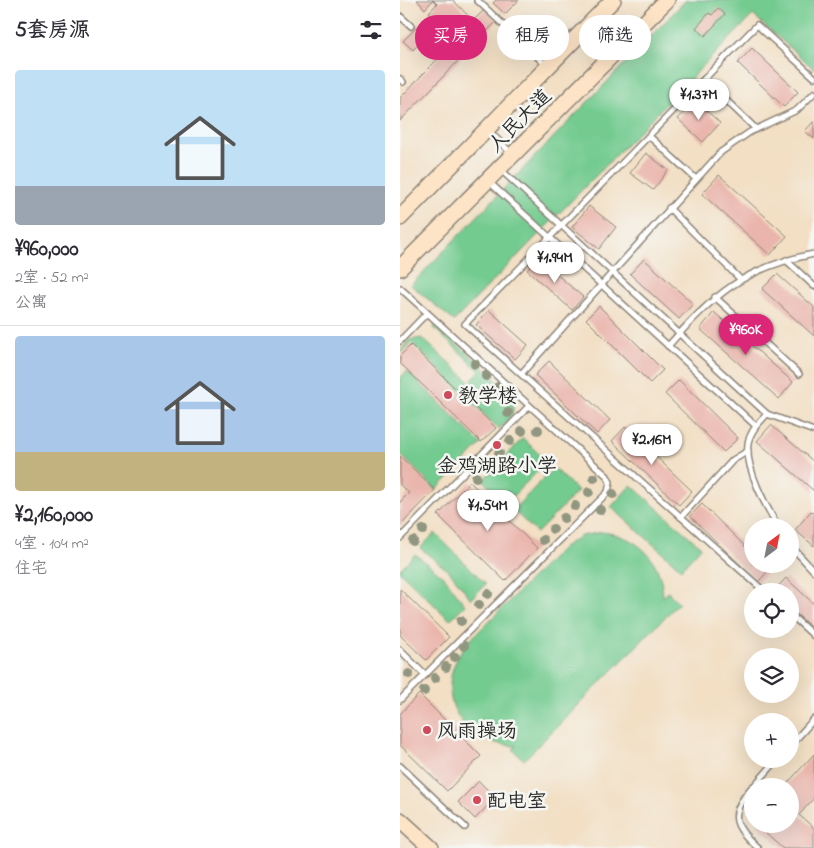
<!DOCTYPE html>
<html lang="zh">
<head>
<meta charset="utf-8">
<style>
  :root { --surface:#fff; --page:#f7f7f7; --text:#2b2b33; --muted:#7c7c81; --line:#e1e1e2; --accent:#db2777 }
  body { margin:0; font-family:"Indie Flower","LXGW WenKai TC",sans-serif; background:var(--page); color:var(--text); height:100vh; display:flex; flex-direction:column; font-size:19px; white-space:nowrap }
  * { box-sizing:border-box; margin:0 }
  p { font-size:16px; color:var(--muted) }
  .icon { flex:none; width:28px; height:28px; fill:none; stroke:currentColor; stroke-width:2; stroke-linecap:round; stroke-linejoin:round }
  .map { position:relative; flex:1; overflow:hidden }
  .sheet { display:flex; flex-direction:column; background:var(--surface); width:400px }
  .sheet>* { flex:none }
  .guide { position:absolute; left:15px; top:15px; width:324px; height:45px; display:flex; gap:10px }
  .needle { width:32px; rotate:32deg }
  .fabs { position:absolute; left:344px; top:518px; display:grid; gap:10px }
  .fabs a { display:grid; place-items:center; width:55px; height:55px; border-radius:50%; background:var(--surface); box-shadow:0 5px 20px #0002; font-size:25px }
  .price { position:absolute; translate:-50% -42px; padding:0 11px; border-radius:18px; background:#fff; color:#222; font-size:16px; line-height:32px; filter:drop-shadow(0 1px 2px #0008) }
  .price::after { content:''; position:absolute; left:50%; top:30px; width:15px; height:11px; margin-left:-8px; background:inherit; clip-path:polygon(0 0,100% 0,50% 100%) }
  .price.on { background:var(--accent); color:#fff }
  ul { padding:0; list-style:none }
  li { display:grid; align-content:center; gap:10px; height:265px; padding:0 15px }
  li+li { border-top:1px solid var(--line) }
  li span { display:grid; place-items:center; height:155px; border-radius:5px; color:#555 }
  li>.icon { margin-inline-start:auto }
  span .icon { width:90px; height:90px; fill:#fffc; stroke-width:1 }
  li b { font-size:21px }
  h2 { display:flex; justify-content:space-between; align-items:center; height:60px; padding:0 15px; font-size:21px }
  .chip { padding:0 18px; border-radius:22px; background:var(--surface); box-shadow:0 5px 20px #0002; font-size:18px; line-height:45px }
  .chip.on { background:var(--accent); color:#fff }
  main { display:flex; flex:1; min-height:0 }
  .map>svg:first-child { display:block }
</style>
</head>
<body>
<main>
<section class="sheet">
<h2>5套房源<svg class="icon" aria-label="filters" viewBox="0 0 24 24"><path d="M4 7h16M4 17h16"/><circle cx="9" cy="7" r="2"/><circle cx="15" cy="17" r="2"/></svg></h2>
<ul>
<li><span style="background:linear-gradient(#bfe0f5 75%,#9aa5b1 0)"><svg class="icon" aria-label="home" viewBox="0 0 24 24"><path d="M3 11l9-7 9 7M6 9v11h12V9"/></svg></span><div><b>¥960,000</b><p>2室 · 52 m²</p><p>公寓</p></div></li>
<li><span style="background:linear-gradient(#a9c7e8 75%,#c2b280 0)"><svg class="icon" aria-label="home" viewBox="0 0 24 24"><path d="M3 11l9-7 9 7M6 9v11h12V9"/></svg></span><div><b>¥2,160,000</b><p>4室 · 104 m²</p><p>住宅</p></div></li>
</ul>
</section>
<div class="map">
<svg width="414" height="848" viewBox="0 0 414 848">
  <rect width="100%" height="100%" fill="#f6f6f2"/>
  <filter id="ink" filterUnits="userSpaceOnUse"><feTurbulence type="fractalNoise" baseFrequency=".02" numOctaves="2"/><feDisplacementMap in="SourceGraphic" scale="10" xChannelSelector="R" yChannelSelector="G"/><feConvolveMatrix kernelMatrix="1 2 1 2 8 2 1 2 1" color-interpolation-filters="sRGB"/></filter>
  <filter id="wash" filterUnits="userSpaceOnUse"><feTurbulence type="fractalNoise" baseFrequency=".0096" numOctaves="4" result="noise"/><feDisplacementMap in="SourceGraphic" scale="20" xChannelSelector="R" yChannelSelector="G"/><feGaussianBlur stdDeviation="1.12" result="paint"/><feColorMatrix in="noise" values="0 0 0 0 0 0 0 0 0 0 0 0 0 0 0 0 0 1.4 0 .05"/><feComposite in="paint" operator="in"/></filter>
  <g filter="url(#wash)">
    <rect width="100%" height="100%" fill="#f2dfc4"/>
    <!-- green -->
    <g fill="#73cb90" stroke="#4f7b5e">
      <polygon points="286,0 414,0 414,69 353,15 54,321 11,285"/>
      <path d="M35,325C50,339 111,387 113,404C115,415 107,422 99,429L12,343L2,352L0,351L9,340L22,338L70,382L80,371L34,328Z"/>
      <polygon points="7,371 81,444 36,490 0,454 0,378"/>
      <polygon points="123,438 147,462 106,503 83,480"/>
      <polygon points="154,468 178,491 137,533 113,510"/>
      <polygon points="231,485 301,547 281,569 211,507"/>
      <path d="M202,532C239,536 262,560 263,597L268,592L279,603L124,760L113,750L116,746C58,743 30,692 66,644L163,547L181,536Z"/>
      <polygon points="35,533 86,584 71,599 51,573 20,548"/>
      <polygon points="15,554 44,577 65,605 50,620 0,572 0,569"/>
    </g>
    <g id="blocks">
      <!-- building -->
      <g fill="#eab5ac">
        <polygon points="17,0 53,0 73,21 85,9 97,21 0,121 0,98 51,45 57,51 62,46 29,12 37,4 33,0 25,9"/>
        <polygon points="96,0 119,0 105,14 93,3"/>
        <polygon points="318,8 325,14 305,36 296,28 309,13 312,15"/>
        <polygon points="19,25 28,34 13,50 3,41"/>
        <polygon points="352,48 398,92 384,107 338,63"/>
        <polygon points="295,100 320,123 303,142 278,119"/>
        <polygon points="414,121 414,139 405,131"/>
        <polygon points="246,153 268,170 253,190 230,173"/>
        <polygon points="319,175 387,236 370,255 302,194"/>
        <polygon points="189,206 216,227 199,249 172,227"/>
        <polygon points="138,258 183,297 172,310 127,270"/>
        <polygon points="244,259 293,304 279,319 230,274"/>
        <polygon points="377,274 414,307 414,336 362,289"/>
        <polygon points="199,306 263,370 250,383 186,319"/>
        <polygon points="89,310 128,345 115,359 76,325"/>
        <polygon points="314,312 393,382 379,399 300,329"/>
        <polygon points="11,345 96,428 81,442 0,363 0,356"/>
        <polygon points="149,361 210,420 197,434 135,375"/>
        <polygon points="279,380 338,438 324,452 265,394"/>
        <polygon points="371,425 414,462 414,491 357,441"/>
        <polygon points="225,427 292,491 279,505 212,441"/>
        <polygon points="0,456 35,490 0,526 0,502 9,493 0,485"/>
        <polygon points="70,482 137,548 105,581 38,515"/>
        <polygon points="302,504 352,553 352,564 364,564 370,569 358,582 290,516"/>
        <polygon points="411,511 414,514 414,546 395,530"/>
        <polygon points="386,578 414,604 414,630 390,608 390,591 374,591"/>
        <polygon points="0,589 49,637 26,660 0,635"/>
        <polygon points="19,694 81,756 47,791 0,745 0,714"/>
        <polygon points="414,754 414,798 399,815 414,828 414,848 383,848 356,824 390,824 390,786 385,786"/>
        <polygon points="79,781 95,798 75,819 58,802"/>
      </g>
    </g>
  </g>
  <g filter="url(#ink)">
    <use href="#blocks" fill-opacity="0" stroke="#8e8578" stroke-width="1"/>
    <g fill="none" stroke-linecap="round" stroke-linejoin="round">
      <defs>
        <g id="lane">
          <polyline points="77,0 146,65"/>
          <polyline points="0,16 11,26"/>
          <polyline points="0,79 3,82"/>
          <polyline points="304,79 356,129"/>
          <polyline points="88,130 112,154"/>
          <polyline points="249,136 296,179"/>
          <polyline points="88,181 356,426 367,414 101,170"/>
          <polyline points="269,208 340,279"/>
          <polyline points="386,260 414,286"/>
          <polyline points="0,288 207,476 210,482 208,492 0,700"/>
          <polyline points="315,297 399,374"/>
          <polyline points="0,341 27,313"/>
          <path d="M268,346C314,295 344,267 414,254"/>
          <polyline points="121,374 321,152 350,132 397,110 414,93"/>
          <polyline points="367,414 414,431"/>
          <path d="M356,426C352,432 348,438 348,444C345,468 366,507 378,526"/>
          <polyline points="281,517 333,460 348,451"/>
          <polyline points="0,538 129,406"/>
          <polyline points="390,545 414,571"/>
          <polyline points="364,591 65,324 357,25 414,77"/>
          <polyline points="390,614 414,636"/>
          <polyline points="0,650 25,675"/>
          <polyline points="390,746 414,719"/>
          <polyline points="0,766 65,827"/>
          <polyline points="354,786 378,759"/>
          <path d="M352,787C329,814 332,825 358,848"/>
        </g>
        <g id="secondary">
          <polyline points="0,218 213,0"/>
          <polyline points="0,268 267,0"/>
          <polyline points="0,820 31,848"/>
        </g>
      </defs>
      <!-- lane casing -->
      <use href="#lane" stroke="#8e8578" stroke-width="8"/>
      <!-- secondary casing -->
      <use href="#secondary" stroke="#8e8578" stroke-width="18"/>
      <!-- lane -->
      <use href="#lane" stroke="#fff" stroke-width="5"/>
      <!-- secondary -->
      <use href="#secondary" stroke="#fee4c6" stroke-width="15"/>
    </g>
    <!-- trees -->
    <g fill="#919680">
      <circle cx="75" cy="364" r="5"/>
      <circle cx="86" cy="376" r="5"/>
      <circle cx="98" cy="387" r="5"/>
      <circle cx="109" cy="398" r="5"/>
      <circle cx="108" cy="413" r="5"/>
      <circle cx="138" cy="430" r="5"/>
      <circle cx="122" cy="431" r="5"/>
      <circle cx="110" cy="441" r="5"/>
      <circle cx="99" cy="453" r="5"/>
      <circle cx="88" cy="465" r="5"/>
      <circle cx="76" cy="477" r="5"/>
      <circle cx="194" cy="478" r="5"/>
      <circle cx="189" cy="492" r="5"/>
      <circle cx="213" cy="494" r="5"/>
      <circle cx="175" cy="506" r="5"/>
      <circle cx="200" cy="510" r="5"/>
      <circle cx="164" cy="518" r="5"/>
      <circle cx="153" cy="529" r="5"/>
      <circle cx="23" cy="530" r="5"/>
      <circle cx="143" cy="540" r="5"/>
      <circle cx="13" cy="541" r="5"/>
      <circle cx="88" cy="594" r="5"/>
      <circle cx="79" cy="605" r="5"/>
      <circle cx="61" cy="621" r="5"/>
      <circle cx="64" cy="646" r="5"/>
      <circle cx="55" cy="657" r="5"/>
      <circle cx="46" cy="667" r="5"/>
      <circle cx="9" cy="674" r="5"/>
      <circle cx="35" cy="678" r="5"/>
      <circle cx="24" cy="691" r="5"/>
    </g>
  </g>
  <!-- markers -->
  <g fill="#d1495b" stroke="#f6f6f2" stroke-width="2">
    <circle cx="48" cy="395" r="5"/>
    <circle cx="97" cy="445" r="5"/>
    <circle cx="27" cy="730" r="5"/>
    <circle cx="77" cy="800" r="5"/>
  </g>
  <g text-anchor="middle" stroke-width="5" stroke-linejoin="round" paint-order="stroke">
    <!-- street labels -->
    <g font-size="20" fill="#2b2b2b" stroke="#f6f6f2">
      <text transform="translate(119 120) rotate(-45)" y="7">人民大道</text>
    </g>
    <!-- poi labels -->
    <g font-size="20" fill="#2b2b2b" stroke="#f6f6f2" text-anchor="start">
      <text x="58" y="402">教学楼</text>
      <text x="97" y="472" text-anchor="middle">金鸡湖路小学</text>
      <text x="37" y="737">风雨操场</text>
      <text x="87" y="807">配电室</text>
    </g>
  </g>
</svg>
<div class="fabs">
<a><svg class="needle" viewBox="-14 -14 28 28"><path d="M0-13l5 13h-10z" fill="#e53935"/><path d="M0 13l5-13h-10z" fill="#7c7c81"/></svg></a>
<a><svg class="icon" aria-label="locate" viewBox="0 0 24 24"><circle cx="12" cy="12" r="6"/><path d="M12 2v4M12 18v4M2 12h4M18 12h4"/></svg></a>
<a><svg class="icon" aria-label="layers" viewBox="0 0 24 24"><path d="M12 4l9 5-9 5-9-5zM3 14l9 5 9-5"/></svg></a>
<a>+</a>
<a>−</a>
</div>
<b class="price" style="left:299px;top:121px">¥1.37M</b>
<b class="price" style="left:155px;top:284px">¥1.94M</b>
<b class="price on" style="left:346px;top:356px">¥960K</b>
<b class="price" style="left:252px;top:466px">¥2.16M</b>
<b class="price" style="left:88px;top:532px">¥1.54M</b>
<div class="guide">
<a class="chip on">买房</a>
<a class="chip">租房</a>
<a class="chip">筛选</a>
</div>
</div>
</main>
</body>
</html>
